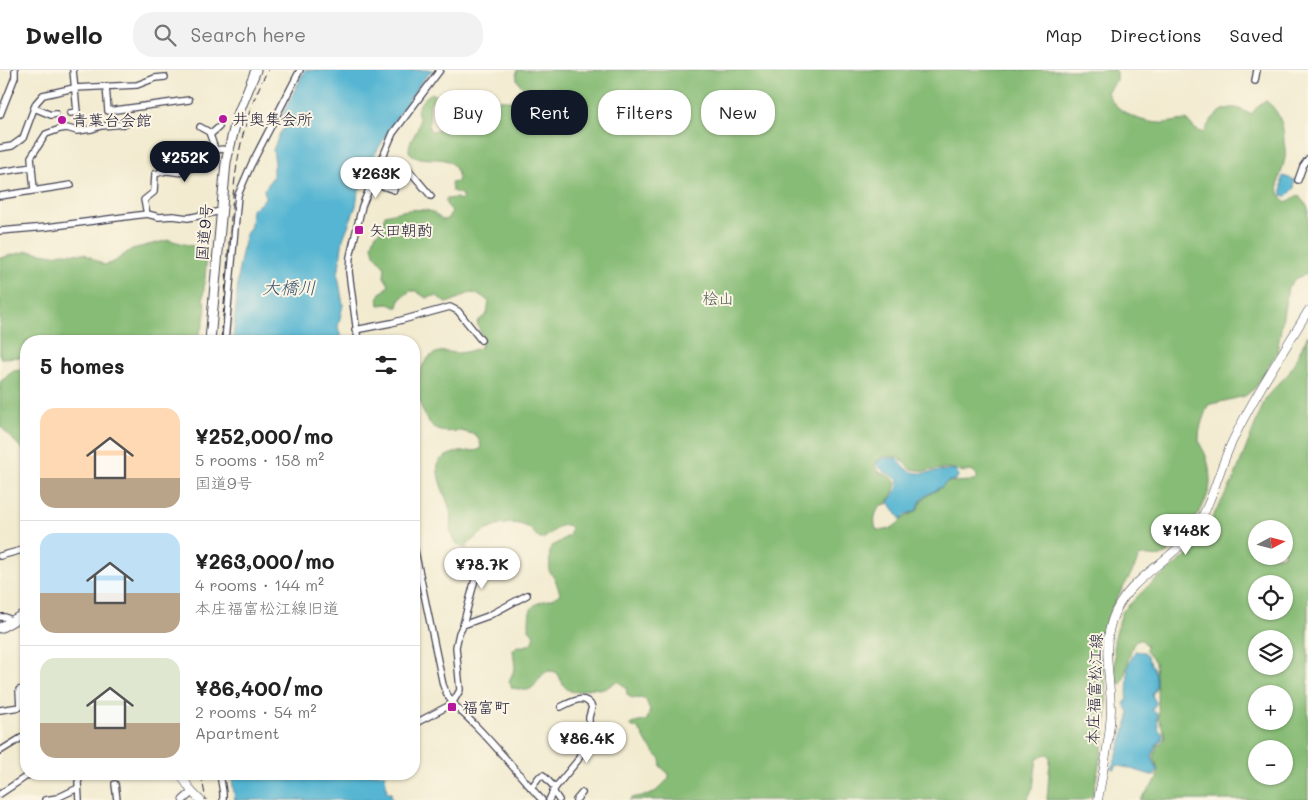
<!DOCTYPE html>
<html lang="en">
<head>
<meta charset="utf-8">
<style>
  :root { --surface:#fff; --page:#f2f2f2; --text:#222; --muted:#767676; --line:#e0e0e0; --accent:#111827 }
  body { margin:0; font-family:Mali,"Klee One",sans-serif; background:var(--page); color:var(--text); height:100vh; display:flex; flex-direction:column; font-size:19px; white-space:nowrap }
  * { box-sizing:border-box; margin:0 }
  p { font-size:16px; color:var(--muted) }
  .icon { flex:none; width:28px; height:28px; fill:none; stroke:currentColor; stroke-width:2; stroke-linecap:round; stroke-linejoin:round }
  .map { position:relative; flex:1; overflow:hidden }
  .sheet { position:absolute; left:20px; top:265px; width:400px; height:445px; display:flex; flex-direction:column; background:var(--surface); border-radius:20px; box-shadow:0 1px 4px #0004 }
  .sheet>* { flex:none }
  .guide { position:absolute; left:435px; top:20px; width:475px; height:45px; display:flex; gap:10px }
  .needle { width:32px; rotate:83deg }
  .tools { position:absolute; left:1248px; top:450px; display:grid; gap:10px }
  .tools a { display:grid; place-items:center; width:45px; height:45px; border-radius:50%; background:var(--surface); box-shadow:0 1px 4px #0004; font-size:25px }
  .price { position:absolute; translate:-50% -42px; padding:0 11px; border-radius:18px; background:#fff; color:#222; font-size:16px; line-height:32px; filter:drop-shadow(0 1px 2px #0008) }
  .price::after { content:''; position:absolute; left:50%; top:30px; width:15px; height:11px; margin-left:-8px; background:inherit; clip-path:polygon(0 0,100% 0,50% 100%) }
  .price.active { background:var(--accent); color:#fff }
  ul { padding:0; list-style:none }
  li { display:flex; align-items:center; gap:15px; height:125px; padding:0 20px }
  li+li { border-top:1px solid var(--line) }
  li span { display:grid; place-items:center; flex:none; width:140px; height:100px; border-radius:15px; color:#555 }
  li>.icon { margin-inline-start:auto }
  span .icon { width:60px; height:60px; fill:#fffc; stroke-width:1 }
  li b { font-size:21px }
  h2 { display:flex; justify-content:space-between; align-items:center; height:60px; padding:0 20px; font-size:21px }
  .chip { padding:0 18px; border-radius:20px; background:var(--surface); box-shadow:0 1px 4px #0004; font-size:18px; line-height:45px }
  .chip.active { background:var(--accent); color:#fff }
  header { display:flex; align-items:center; gap:30px; box-sizing:border-box; height:70px; padding:0 25px; background:var(--surface); border-bottom:1px solid var(--line) }
  header strong { font-size:24px }
  nav { display:flex; gap:28px; margin-inline-start:auto; font-size:18px }
  .search { width:350px; height:45px; background:var(--page); display:flex; align-items:center; gap:12px; box-sizing:border-box; padding:0 18px; border-radius:20px; color:var(--muted); font-size:19px }
  .map>svg:first-child { display:block }
</style>
</head>
<body>
<header>
<strong>Dwello</strong>
<div class="search"><svg class="icon" aria-label="search" viewBox="0 0 24 24"><circle cx="10" cy="10" r="6"/><path d="M15 15l6 6"/></svg>Search here</div>
<nav><a>Map</a><a>Directions</a><a>Saved</a></nav>
</header>
<div class="map">
<svg width="1308" height="730" viewBox="0 0 1308 730">
  <rect width="100%" height="100%" fill="#fcf5e5"/>
  <filter id="ink" filterUnits="userSpaceOnUse"><feTurbulence type="fractalNoise" baseFrequency=".02" numOctaves="2"/><feDisplacementMap in="SourceGraphic" scale="10" xChannelSelector="R" yChannelSelector="G"/><feConvolveMatrix kernelMatrix="1 2 1 2 8 2 1 2 1" color-interpolation-filters="sRGB"/></filter>
  <filter id="wash" filterUnits="userSpaceOnUse"><feTurbulence type="fractalNoise" baseFrequency=".0096" numOctaves="4" result="noise"/><feDisplacementMap in="SourceGraphic" scale="20" xChannelSelector="R" yChannelSelector="G"/><feGaussianBlur stdDeviation="1.12" result="paint"/><feColorMatrix in="noise" values="0 0 0 0 0 0 0 0 0 0 0 0 0 0 0 0 0 1.4 0 .05"/><feComposite in="paint" operator="in"/></filter>
  <g filter="url(#wash)">
    <rect width="100%" height="100%" fill="#f2ebd0"/>
    <!-- forest -->
    <g fill="#87bc76" stroke="#546f58" fill-rule="evenodd">
      <path d="M517,0H1116V11L1107,22C1114,41 1139,52 1159,53C1166,54 1179,50 1187,50L1195,59L1203,63L1205,61C1210,50 1218,39 1232,38C1238,37 1245,42 1251,44L1261,33L1266,31C1280,41 1284,57 1284,72C1285,78 1286,83 1285,88C1282,104 1271,119 1286,133L1298,125L1308,137V204L1296,208L1288,217L1277,282L1255,318L1245,326L1208,335C1204,346 1199,357 1199,369C1199,375 1204,380 1206,386C1209,394 1210,405 1210,413C1209,433 1182,474 1165,484C1157,490 1148,483 1139,487C1130,511 1112,530 1105,555C1098,583 1107,611 1107,639C1106,668 1098,697 1093,726L1083,730H1047L1050,690V686L1047,684L1037,688L1033,718L1027,730H629C636,724 646,728 653,723C659,720 663,713 669,709V704L661,697L660,689L648,675L642,664L638,659L631,656V654L647,650L650,640L646,630L641,628C635,629 631,629 627,624L626,617L617,611C613,613 608,618 604,619C600,620 596,618 592,618C583,619 574,626 566,618C560,613 560,601 551,601C539,600 537,622 524,620C520,620 516,618 512,618L509,611L515,598L513,580L517,576C523,577 536,575 534,566C533,563 530,561 529,559C529,553 529,547 530,542C534,528 553,533 560,523L555,509L549,501C551,493 548,485 551,477L568,466L570,464L571,458L568,455L560,456L543,469H540C535,465 531,458 525,456C507,447 476,462 466,478C461,477 456,474 453,469C448,460 452,451 450,441C446,423 436,412 438,392C453,379 462,383 479,380L481,377L480,372L476,365C471,364 466,362 461,361C454,361 444,363 438,360C416,348 408,295 436,283C442,280 451,283 459,283C467,282 474,280 481,277L483,271L477,252L487,244L489,232C470,214 464,229 446,233C435,227 442,224 426,228L416,221H410L400,229L398,237H395L389,234L379,235L378,227L380,223L385,220L389,215L384,207L385,197L374,184L372,175L375,165L380,161L385,145C397,142 415,137 429,141C434,142 438,147 443,150L447,149L452,141L446,134V129L456,128L461,130L463,128L461,124L452,121L451,113L457,112C460,105 455,95 448,91C436,86 419,93 409,82C408,66 425,60 417,41C420,32 425,26 433,23L435,25L430,34L429,59L434,62C449,53 466,52 481,44C488,41 492,32 500,30C509,28 517,35 526,33L529,25C523,16 514,12 517,0ZM884,386L898,387L910,399L926,401L949,398L964,402L973,401L977,405V408L974,411L947,412C936,424 922,423 917,441C914,443 908,444 905,447C897,454 888,464 876,459C873,449 875,443 881,435L887,434C897,414 903,411 879,402L875,395L876,392Z"/>
      <polygon points="169,170 200,178 207,186 203,228 206,238 203,256 199,263 200,271 26,271 26,287 0,288 0,188 28,181 54,185 62,183 85,184 104,195 114,192 132,179"/>
      <path d="M1308,265V730H1140L1157,709L1158,699L1154,687L1157,675L1162,674L1165,666L1159,649L1155,592L1146,581L1147,576L1142,570H1136C1127,583 1129,600 1121,614L1117,613L1115,602L1114,571L1122,542L1146,518L1194,480L1233,411L1266,327L1289,303ZM1256,459H1284V486H1256ZM1256,514H1284V541H1256ZM1256,569H1284V596H1256ZM1256,624H1284V651H1256ZM1256,679H1284V706H1256Z"/>
      <polygon points="21,300 26,302 26,383 0,356 0,312 13,301"/>
    </g>
    <!-- water -->
    <g fill="#54b5d2" stroke="#3b6c86">
      <polygon points="305,0 433,0 422,11 395,50 375,84 365,110 358,122 356,136 343,169 338,205 343,235 338,257 342,271 233,271 239,199 245,166 251,156 252,139 259,135 265,128 264,119 268,115 271,109 273,108 273,97 275,93 273,80 280,63 292,48 290,46 282,45"/>
      <polygon points="1283,106 1295,110 1294,119 1286,127 1282,126 1282,109"/>
      <path d="M883,388H897C900,392 903,398 908,400C922,408 942,398 957,400L958,406L956,410C945,411 946,414 938,419C926,425 921,427 916,441L906,444L901,450L889,432L898,417L899,411C890,402 884,405 876,393Z"/>
      <path d="M1135,581L1144,582C1152,594 1162,611 1152,625L1156,633L1152,640L1157,644L1158,658L1163,665L1161,672L1156,674L1152,687L1157,699L1155,706L1117,695L1115,699H1112L1129,647V642L1124,634L1127,628L1128,596Z"/>
      <polygon points="231,704 385,704 387,723 391,723 392,730 235,730"/>
    </g>
  </g>
  <g filter="url(#ink)">
    <g fill="none" stroke-linecap="round" stroke-linejoin="round">
      <defs>
        <g id="minor">
          <polyline points="1255,11 1257,0"/>
          <polyline points="106,16 108,41 189,30"/>
          <polyline points="34,38 51,45 56,44"/>
          <polyline points="70,43 77,42 73,0"/>
          <polyline points="0,45 15,7 15,0"/>
          <polyline points="200,57 209,62 215,79"/>
          <polyline points="211,64 219,57"/>
          <polyline points="0,78 12,76 23,68 36,33 43,25 74,18 137,15 155,8 165,7"/>
          <polyline points="381,89 408,99 431,126"/>
          <polyline points="0,102 32,97"/>
          <polyline points="1298,110 1303,96 1308,89"/>
          <polyline points="371,112 394,120"/>
          <polyline points="34,120 31,87 46,64 60,59 67,58 77,61 92,59 101,56 126,54"/>
          <polyline points="0,126 71,115"/>
          <path d="M147,144L144,130L154,122L155,104C159,103 163,101 167,101C173,101 178,104 183,102C202,96 204,75 229,80"/>
          <polyline points="0,161 47,157 147,144 159,147 173,146 188,148 221,141"/>
          <polyline points="355,260 391,253 450,237 458,241 481,270"/>
          <polyline points="225,271 238,125 251,95 300,0"/>
          <polyline points="358,271 349,202 350,187 362,136 393,63 440,0"/>
          <path d="M414,476L443,615C450,635 461,640 474,654C498,678 519,705 542,730"/>
          <polyline points="0,486 26,479"/>
          <polyline points="0,547 5,547 12,551"/>
          <polyline points="463,555 479,494 476,490"/>
          <polyline points="0,640 20,637 19,620 26,618"/>
          <polyline points="414,654 452,634 460,620 456,577 459,563 463,555 488,546 527,525"/>
          <polyline points="0,681 26,665"/>
          <polyline points="220,704 223,723 223,730"/>
          <polyline points="115,714 117,730"/>
          <polyline points="531,718 539,707 543,705 555,718"/>
          <polyline points="553,721 559,730"/>
          <polyline points="0,724 30,704"/>
          <polyline points="45,730 57,728 78,718"/>
          <polyline points="79,730 78,712 82,704"/>
          <path d="M549,730L555,718L578,690L589,658V647L592,637C585,623 571,632 561,637"/>
          <polyline points="576,730 582,723"/>
        </g>
        <polyline id="tertiary" points="183,730 192,722"/>
        <g id="secondary">
          <polyline points="180,704 192,722 200,730"/>
          <path d="M1098,730C1103,701 1110,670 1111,640C1111,611 1102,579 1112,550C1125,510 1168,494 1193,462C1212,435 1218,401 1232,372C1254,326 1282,284 1308,241"/>
        </g>
        <g id="trunk">
          <polyline points="210,271 226,92 237,47 256,0"/>
          <polyline points="0,558 26,543"/>
        </g>
      </defs>
      <!-- minor casing -->
      <use href="#minor" stroke="#414051" stroke-width="8"/>
      <!-- tertiary casing -->
      <use href="#tertiary" stroke="#414051" stroke-width="9"/>
      <!-- secondary casing -->
      <use href="#secondary" stroke="#414051" stroke-width="9"/>
      <!-- trunk casing -->
      <use href="#trunk" stroke="#414051" stroke-width="11"/>
      <!-- minor -->
      <use href="#minor" stroke="#fff" stroke-width="5.5"/>
      <!-- tertiary -->
      <use href="#tertiary" stroke="#fff" stroke-width="7"/>
      <!-- secondary -->
      <use href="#secondary" stroke="#fff" stroke-width="8"/>
      <!-- trunk -->
      <use href="#trunk" stroke="#fff" stroke-width="9"/>
      <!-- rail -->
      <g stroke="#22223b" stroke-width="1" stroke-dasharray="8 4" stroke-linecap="butt">
        <path d="M221,271C224,235 227,198 230,161C234,105 240,50 268,0"/>
        <polyline points="201,704 206,730"/>
      </g>
    </g>
  </g>
  <!-- markers -->
  <g fill="#b5179e" stroke="#fcf5e5" stroke-width="2">
    <circle cx="223" cy="49" r="5"/>
    <circle cx="62" cy="50" r="5"/>
    <rect x="354" y="155" width="10" height="10" rx="2.5"/>
    <rect x="447" y="632" width="10" height="10" rx="2.5"/>
  </g>
  <g text-anchor="middle" stroke-width="4" stroke-linejoin="round" paint-order="stroke">
    <!-- poi labels -->
    <g font-size="16" fill="#22223b" stroke="#fcf5e5" text-anchor="start">
      <text x="233" y="55">井奥集会所</text>
      <text x="72" y="56">青葉台会館</text>
      <text x="369" y="166">矢田朝酌</text>
      <text x="462" y="643">福富町</text>
    </g>
    <!-- street labels -->
    <g font-size="16" fill="#22223b" stroke="#fcf5e5">
      <text transform="translate(204 162) rotate(-85)" y="6">国道9号</text>
      <text transform="translate(1094 619) rotate(-88)" y="6">本庄福富松江線</text>
    </g>
    <!-- park labels -->
    <g font-size="16" fill="#4b5a53" stroke="#fcf5e5">
      <text x="718" y="234">桧山</text>
    </g>
    <!-- water labels -->
    <g font-size="18" font-style="italic" fill="#345570" stroke="#fcf5e5">
      <text x="289" y="224">大橋川</text>
    </g>
  </g>
</svg>
<div class="tools">
<a><svg class="needle" viewBox="-14 -14 28 28"><path d="M0-13l5 13h-10z" fill="#e53935"/><path d="M0 13l5-13h-10z" fill="#767676"/></svg></a>
<a><svg class="icon" aria-label="locate" viewBox="0 0 24 24"><circle cx="12" cy="12" r="6"/><path d="M12 2v4M12 18v4M2 12h4M18 12h4"/></svg></a>
<a><svg class="icon" aria-label="layers" viewBox="0 0 24 24"><path d="M12 4l9 5-9 5-9-5zM3 14l9 5 9-5"/></svg></a>
<a>+</a>
<a>−</a>
</div>
<b class="price active" style="left:185px;top:113px">¥252K</b>
<b class="price" style="left:376px;top:129px">¥263K</b>
<b class="price" style="left:1186px;top:486px">¥148K</b>
<b class="price" style="left:482px;top:520px">¥78.7K</b>
<b class="price" style="left:587px;top:694px">¥86.4K</b>
<div class="guide">
<a class="chip">Buy</a>
<a class="chip active">Rent</a>
<a class="chip">Filters</a>
<a class="chip">New</a>
</div>
<section class="sheet">
<h2>5 homes<svg class="icon" aria-label="filters" viewBox="0 0 24 24"><path d="M4 7h16M4 17h16"/><circle cx="9" cy="7" r="2"/><circle cx="15" cy="17" r="2"/></svg></h2>
<ul>
<li><span style="background:linear-gradient(#ffd9b3 70%,#b9a48a 0)"><svg class="icon" aria-label="home" viewBox="0 0 24 24"><path d="M3 11l9-7 9 7M6 9v11h12V9"/></svg></span><div><b>¥252,000/mo</b><p>5 rooms · 158 m²</p><p>国道9号</p></div></li>
<li><span style="background:linear-gradient(#bfe0f5 60%,#b9a48a 0)"><svg class="icon" aria-label="home" viewBox="0 0 24 24"><path d="M3 11l9-7 9 7M6 9v11h12V9"/></svg></span><div><b>¥263,000/mo</b><p>4 rooms · 144 m²</p><p>本庄福富松江線旧道</p></div></li>
<li><span style="background:linear-gradient(#dfe7d0 65%,#b9a48a 0)"><svg class="icon" aria-label="home" viewBox="0 0 24 24"><path d="M3 11l9-7 9 7M6 9v11h12V9"/></svg></span><div><b>¥86,400/mo</b><p>2 rooms · 54 m²</p><p>Apartment</p></div></li>
</ul>
</section>
</div>
</body>
</html>
